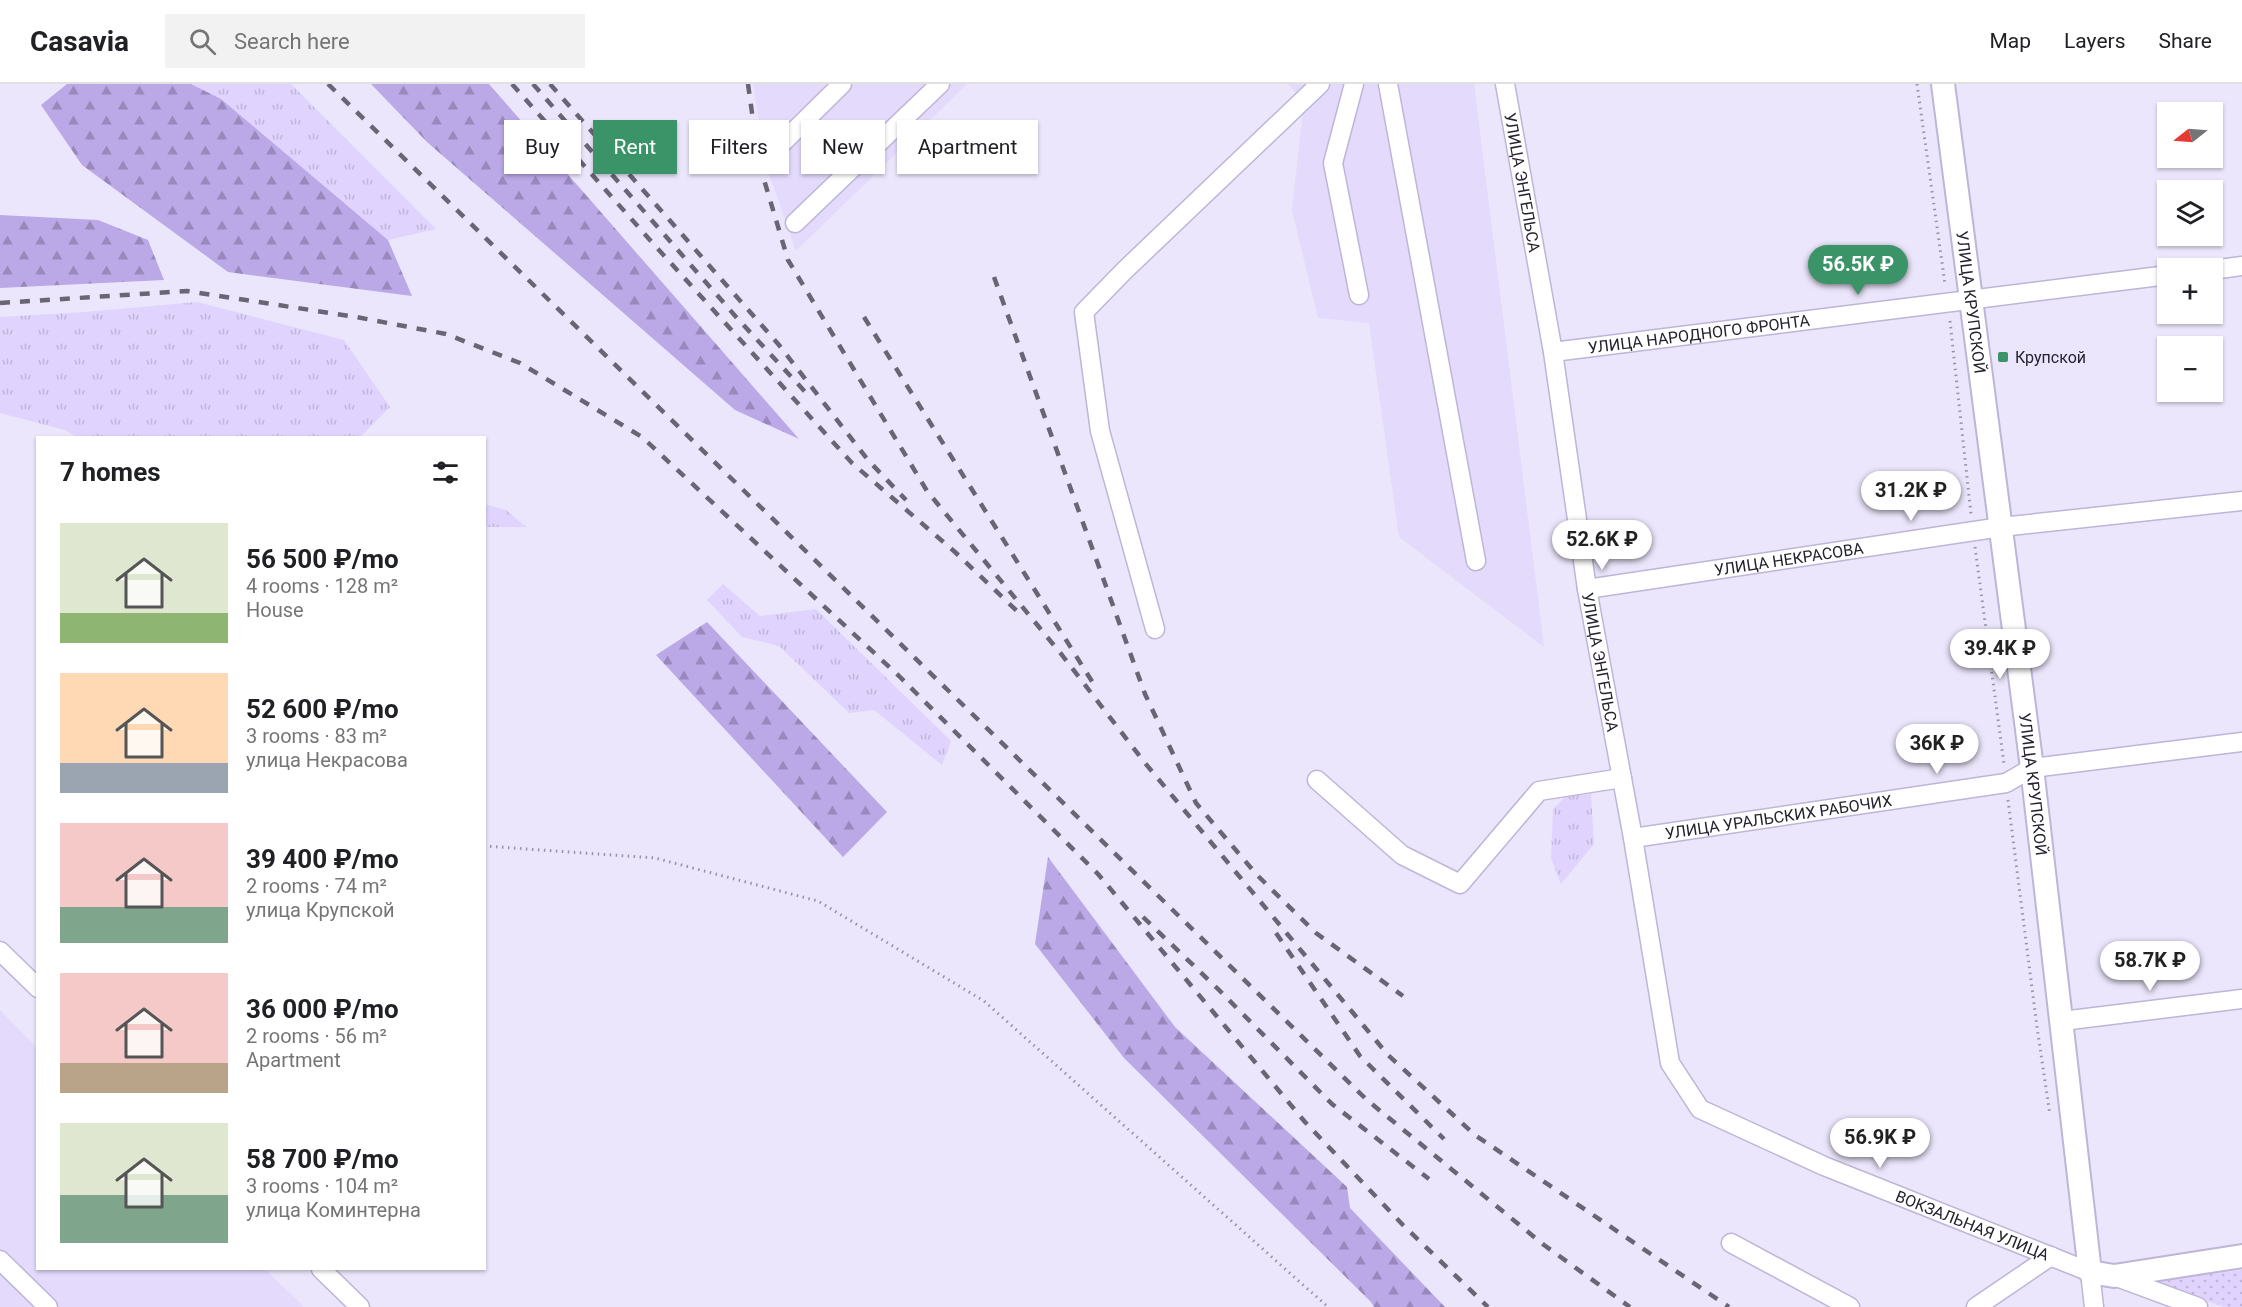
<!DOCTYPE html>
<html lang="en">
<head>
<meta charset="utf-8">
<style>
  :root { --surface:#fff; --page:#f2f2f2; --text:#202124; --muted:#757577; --line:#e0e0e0; --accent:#3b9368 }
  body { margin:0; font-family:Roboto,sans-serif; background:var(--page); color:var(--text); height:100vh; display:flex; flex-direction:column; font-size:22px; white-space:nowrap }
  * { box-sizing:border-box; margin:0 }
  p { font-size:20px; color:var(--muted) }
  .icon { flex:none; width:33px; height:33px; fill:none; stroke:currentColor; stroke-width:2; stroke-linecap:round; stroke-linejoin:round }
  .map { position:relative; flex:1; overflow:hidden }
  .sheet { position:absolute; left:36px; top:352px; width:450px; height:834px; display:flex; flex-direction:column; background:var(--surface); border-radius:0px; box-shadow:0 2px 4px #0004 }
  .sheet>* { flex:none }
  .guide { position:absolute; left:504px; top:36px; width:570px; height:54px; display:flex; gap:12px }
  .needle { width:39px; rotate:253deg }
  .tools { position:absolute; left:2157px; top:18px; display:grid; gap:12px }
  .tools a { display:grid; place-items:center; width:66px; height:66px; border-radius:0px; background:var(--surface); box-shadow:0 2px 4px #0004; font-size:30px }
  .price { position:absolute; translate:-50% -51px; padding:0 14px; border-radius:21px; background:#fff; color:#222; font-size:20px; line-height:39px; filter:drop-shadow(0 2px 3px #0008) }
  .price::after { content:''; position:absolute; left:50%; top:36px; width:18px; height:14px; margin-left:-9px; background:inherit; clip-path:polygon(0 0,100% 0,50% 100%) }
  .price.active { background:var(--accent); color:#fff }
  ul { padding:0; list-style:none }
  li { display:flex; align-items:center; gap:18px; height:150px; padding:0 24px }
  li span { display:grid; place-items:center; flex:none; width:168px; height:120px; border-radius:0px; color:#555 }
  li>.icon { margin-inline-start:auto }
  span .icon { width:72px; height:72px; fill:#fffc; stroke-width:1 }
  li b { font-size:26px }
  h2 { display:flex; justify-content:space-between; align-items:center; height:72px; padding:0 24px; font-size:26px }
  .chip { padding:0 21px; border-radius:0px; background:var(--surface); box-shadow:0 2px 4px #0004; font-size:21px; line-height:54px }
  .chip.active { background:var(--accent); color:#fff }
  header { display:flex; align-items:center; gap:36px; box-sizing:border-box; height:84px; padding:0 30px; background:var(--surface); border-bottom:2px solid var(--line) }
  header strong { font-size:28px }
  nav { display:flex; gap:33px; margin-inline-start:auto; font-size:21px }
  .search { width:420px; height:54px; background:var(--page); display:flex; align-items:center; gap:15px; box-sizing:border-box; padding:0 21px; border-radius:0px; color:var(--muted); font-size:22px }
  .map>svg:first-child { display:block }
</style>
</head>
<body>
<header>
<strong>Casavia</strong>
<div class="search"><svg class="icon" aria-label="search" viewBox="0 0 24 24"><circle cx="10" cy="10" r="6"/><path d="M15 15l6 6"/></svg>Search here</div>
<nav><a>Map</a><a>Layers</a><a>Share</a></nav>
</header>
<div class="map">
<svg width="2242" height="1223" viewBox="0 0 2242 1223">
  <defs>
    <pattern id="grass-tufts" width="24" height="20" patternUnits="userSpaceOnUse" patternTransform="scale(1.5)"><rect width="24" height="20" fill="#e0d4fe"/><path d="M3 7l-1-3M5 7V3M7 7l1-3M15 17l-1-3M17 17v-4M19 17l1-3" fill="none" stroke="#c0b6da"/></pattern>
    <pattern id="forest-firs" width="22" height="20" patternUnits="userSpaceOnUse" patternTransform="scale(1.5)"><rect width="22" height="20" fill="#bba8e7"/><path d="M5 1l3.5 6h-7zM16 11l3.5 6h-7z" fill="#9888bc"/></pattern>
    <pattern id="park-dots" width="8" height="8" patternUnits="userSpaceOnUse" patternTransform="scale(1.5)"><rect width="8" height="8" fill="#e0d4fe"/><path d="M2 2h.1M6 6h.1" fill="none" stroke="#c0b6da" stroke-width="1.8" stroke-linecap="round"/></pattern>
  </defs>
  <rect width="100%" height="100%" fill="#ebe6fb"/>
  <!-- built -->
  <g fill="#e3dafc">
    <polygon points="753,0 967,0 796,167 767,84"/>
    <polygon points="1288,0 1474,0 1544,563 1399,453 1369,239 1318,234 1292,126 1304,18"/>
    <polygon points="0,926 37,964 38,1185 265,1185 304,1223 0,1223"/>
  </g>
  <!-- grass -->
  <g fill="url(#grass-tufts)">
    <polygon points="191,0 291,0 436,145 388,156 221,15"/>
    <polygon points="197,218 344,256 390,323 359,354 79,354 65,346 0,329 0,233 84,228"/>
    <polygon points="484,420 506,426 526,443 485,443"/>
    <polygon points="723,500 760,532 816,525 951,657 942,681 874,626 849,629 779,562 742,553 707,516"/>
    <polygon points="1591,710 1594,760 1561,800 1551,774 1553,725 1566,712"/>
  </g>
  <!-- forest -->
  <g fill="url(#forest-firs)">
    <polygon points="67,0 191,0 221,15 388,156 412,212 228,188 82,81 41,21"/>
    <polygon points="371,0 489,0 799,355 735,326 427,58"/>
    <polygon points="0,131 98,136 148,156 164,196 0,204"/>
    <polygon points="707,538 887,728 843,773 656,571"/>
    <polygon points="1048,773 1175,943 1347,1103 1350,1124 1445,1223 1374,1223 1371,1218 1124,974 1035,860"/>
  </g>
  <!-- park -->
  <polygon fill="url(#park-dots)" points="2242,1186 2242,1223 2225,1223 2145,1197"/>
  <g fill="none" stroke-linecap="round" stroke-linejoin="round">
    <defs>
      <g id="minor">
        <polyline points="1354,0 1333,79 1359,211"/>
        <polyline points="1388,0 1476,477"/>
        <path id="s1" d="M1505,0L1553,268L1587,505L1633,754L1670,979L1700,1025L1824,1082L2090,1188L2094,1223"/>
        <polyline points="776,65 842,0"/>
        <polyline points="795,139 940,0"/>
        <polyline points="2212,186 2242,182"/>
        <path id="s2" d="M1553,268L2168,191"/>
        <path id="s3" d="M1587,505L2001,443L2242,417"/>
        <polyline points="1155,545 1100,347 1084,228 1125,186 1320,0"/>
        <polyline points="1317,696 1402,771 1460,800 1539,707 1622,694"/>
        <path id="s4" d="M1633,754L2006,699L2032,684L2242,658"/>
        <polyline points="0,867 38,904"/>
        <polyline points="2062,937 2242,915"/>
        <polyline points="1731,1159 1850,1223"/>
        <polyline points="0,1176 48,1223"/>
        <polyline points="321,1185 360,1223"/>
        <polyline points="2114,1192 2198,1223"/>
        <polyline points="1976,1223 2051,1172"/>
      </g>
      <g id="major">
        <path id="s5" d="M1943,0L2032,684L2090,1188L2114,1192L2242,1172"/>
      </g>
    </defs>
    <!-- minor casing -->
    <use href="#minor" stroke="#beb5d7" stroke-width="21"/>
    <!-- major casing -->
    <use href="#major" stroke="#beb5d7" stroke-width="26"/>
    <!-- path -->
    <g stroke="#9793a4" stroke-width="3" stroke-dasharray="1.5 4.5" stroke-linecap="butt">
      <polyline points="1917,0 1945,200"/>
      <polyline points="1950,237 1971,430"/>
      <polyline points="1975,463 2004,680"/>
      <polyline points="2008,716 2037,943 2050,1031"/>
      <polyline points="484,762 655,774 818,817 984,917 1328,1223"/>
    </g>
    <!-- minor -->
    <use href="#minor" stroke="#fff" stroke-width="18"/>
    <!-- major -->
    <use href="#major" stroke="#fff" stroke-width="22"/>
    <!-- rail -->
    <g stroke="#696575" stroke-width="4.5" stroke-dasharray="10 10" stroke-linecap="butt">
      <polyline points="328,0 1367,1016 1544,1161 1630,1223"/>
      <polyline points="512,0 649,155 852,379 955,468 1018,528"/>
      <polyline points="533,0 737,234 809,312"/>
      <polyline points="550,0 779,261 868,376 906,416"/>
      <polyline points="748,0 759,79 788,176 927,407 1062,571 1145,679 1388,971 1475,1051 1729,1223"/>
      <polyline points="994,193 1145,610 1196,719 1257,791 1316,849 1403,912"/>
      <polyline points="0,219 187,207 356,233 446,250 520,279 642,353 899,592 1098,790 1305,1038 1403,1141 1488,1223"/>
      <polyline points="864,233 1093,599"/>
      <polyline points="1143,833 1218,905 1332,1020 1429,1095"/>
      <polyline points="1276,849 1360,972 1444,1055"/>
    </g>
  </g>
  <!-- markers -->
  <rect fill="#3b9368" stroke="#ebe6fb" stroke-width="2" x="1997" y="267" width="12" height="12" rx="3"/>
  <g text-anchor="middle" stroke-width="5" stroke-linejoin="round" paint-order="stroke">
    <!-- street labels -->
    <g font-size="16" fill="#25212e" stroke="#ebe6fb">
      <text dy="6" stroke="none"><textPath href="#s1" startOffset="100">УЛИЦА ЭНГЕЛЬСА</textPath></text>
      <text dy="6" stroke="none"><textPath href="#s5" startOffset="220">УЛИЦА КРУПСКОЙ</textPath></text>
      <text dy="6" stroke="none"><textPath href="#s2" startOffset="147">УЛИЦА НАРОДНОГО ФРОНТА</textPath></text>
      <text dy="6" stroke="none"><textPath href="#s3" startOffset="204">УЛИЦА НЕКРАСОВА</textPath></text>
      <text dy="6" stroke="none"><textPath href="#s1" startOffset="586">УЛИЦА ЭНГЕЛЬСА</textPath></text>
      <text dy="6" stroke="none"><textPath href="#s5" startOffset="706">УЛИЦА КРУПСКОЙ</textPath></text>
      <text dy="6" stroke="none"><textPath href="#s4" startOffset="147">УЛИЦА УРАЛЬСКИХ РАБОЧИХ</textPath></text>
      <text dy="6" stroke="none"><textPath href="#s1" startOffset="1344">ВОКЗАЛЬНАЯ УЛИЦА</textPath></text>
    </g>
    <!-- poi labels -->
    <g font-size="16" fill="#25212e" stroke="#ebe6fb" text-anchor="start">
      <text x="2015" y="279">Крупской</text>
    </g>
  </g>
</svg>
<div class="tools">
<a><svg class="needle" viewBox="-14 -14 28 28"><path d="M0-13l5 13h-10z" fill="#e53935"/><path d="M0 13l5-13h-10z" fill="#757577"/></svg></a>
<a><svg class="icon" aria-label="layers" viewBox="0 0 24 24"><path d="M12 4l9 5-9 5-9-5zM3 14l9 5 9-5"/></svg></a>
<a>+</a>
<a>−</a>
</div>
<b class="price active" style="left:1858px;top:212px">56.5K ₽</b>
<b class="price" style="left:1911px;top:438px">31.2K ₽</b>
<b class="price" style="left:1602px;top:487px">52.6K ₽</b>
<b class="price" style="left:2000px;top:596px">39.4K ₽</b>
<b class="price" style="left:1937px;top:691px">36K ₽</b>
<b class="price" style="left:2150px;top:908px">58.7K ₽</b>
<b class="price" style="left:1880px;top:1085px">56.9K ₽</b>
<div class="guide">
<a class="chip">Buy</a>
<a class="chip active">Rent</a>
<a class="chip">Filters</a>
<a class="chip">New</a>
<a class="chip">Apartment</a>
</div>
<section class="sheet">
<h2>7 homes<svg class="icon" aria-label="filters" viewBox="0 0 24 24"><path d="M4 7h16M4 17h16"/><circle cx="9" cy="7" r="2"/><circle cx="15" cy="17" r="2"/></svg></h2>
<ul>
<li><span style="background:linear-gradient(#dfe7d0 75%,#8fb573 0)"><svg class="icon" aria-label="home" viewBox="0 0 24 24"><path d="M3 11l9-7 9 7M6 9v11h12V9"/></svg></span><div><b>56 500 ₽/mo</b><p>4 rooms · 128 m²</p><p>House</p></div></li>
<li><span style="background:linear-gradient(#ffd9b3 75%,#9aa5b1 0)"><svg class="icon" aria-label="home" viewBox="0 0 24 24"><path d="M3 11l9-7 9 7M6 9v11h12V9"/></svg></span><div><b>52 600 ₽/mo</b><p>3 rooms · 83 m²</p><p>улица Некрасова</p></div></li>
<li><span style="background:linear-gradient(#f6c9c9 70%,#7fa58c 0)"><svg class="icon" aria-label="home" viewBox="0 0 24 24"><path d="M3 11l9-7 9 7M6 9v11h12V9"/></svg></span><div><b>39 400 ₽/mo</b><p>2 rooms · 74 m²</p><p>улица Крупской</p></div></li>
<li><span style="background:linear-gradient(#f6c9c9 75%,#b9a48a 0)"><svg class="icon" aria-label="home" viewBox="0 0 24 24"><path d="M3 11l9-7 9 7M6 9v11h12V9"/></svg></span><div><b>36 000 ₽/mo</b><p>2 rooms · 56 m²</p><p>Apartment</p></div></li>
<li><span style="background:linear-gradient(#dfe7d0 60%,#7fa58c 0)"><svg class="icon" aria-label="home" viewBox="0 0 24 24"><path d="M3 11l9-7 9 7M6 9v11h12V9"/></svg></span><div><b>58 700 ₽/mo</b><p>3 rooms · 104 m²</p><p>улица Коминтерна</p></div></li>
</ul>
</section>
</div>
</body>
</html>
